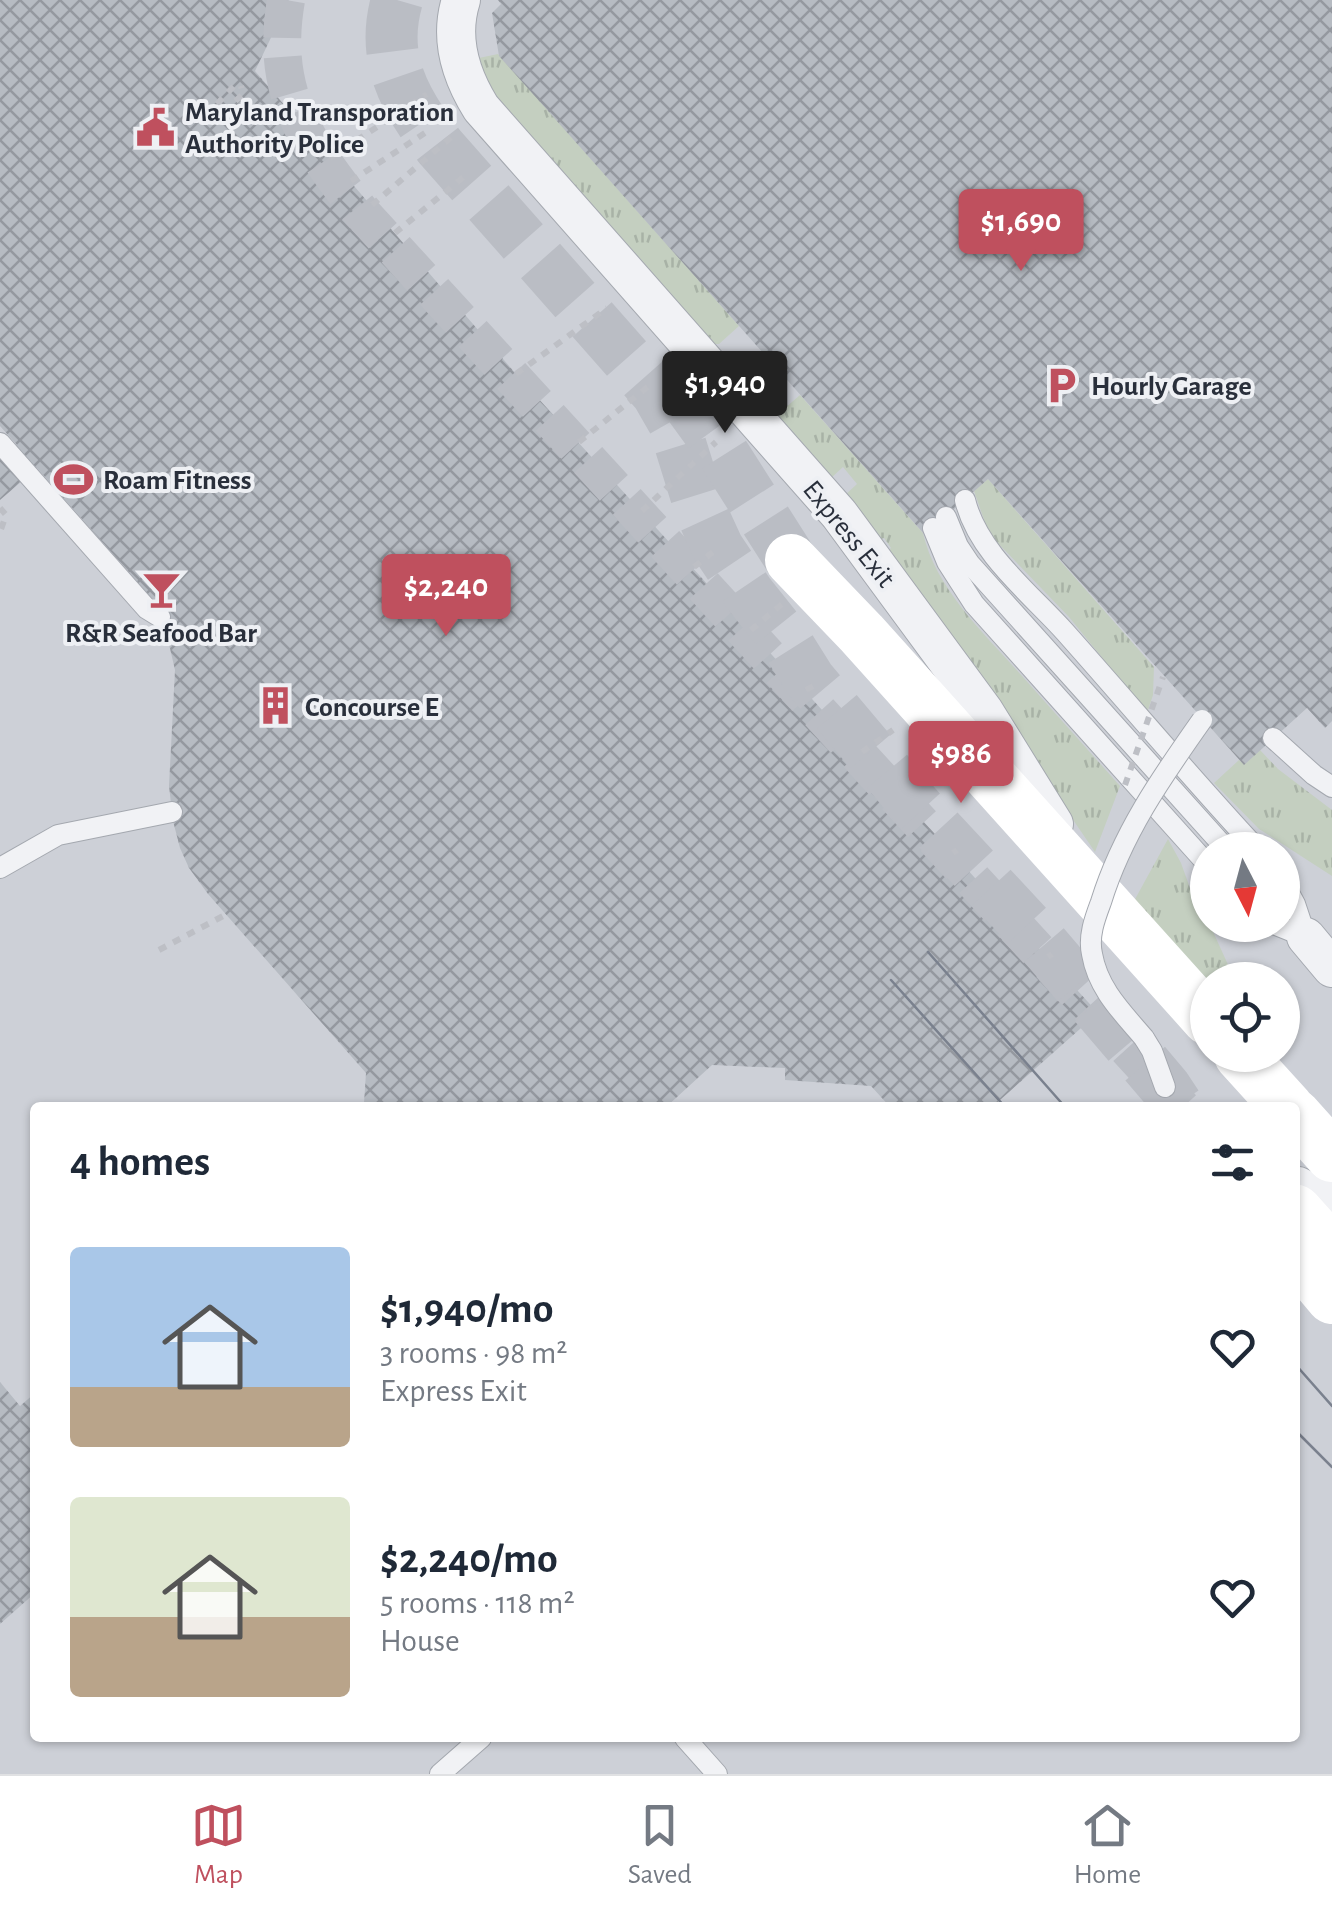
<!DOCTYPE html>
<html lang="en">
<head>
<meta charset="utf-8">
<style>
  :root { --surface:#fff; --page:#f6f6f7; --text:#1f2937; --muted:#747a83; --line:#e0e1e3; --accent:#bf505e }
  body { margin:0; font-family:"Alegreya Sans",sans-serif; background:var(--page); color:var(--text); height:100vh; display:flex; flex-direction:column; font-size:38px; white-space:nowrap }
  * { box-sizing:border-box; margin:0 }
  p { font-size:32px; color:var(--muted) }
  .icon { flex:none; width:55px; height:55px; fill:none; stroke:currentColor; stroke-width:2; stroke-linecap:round; stroke-linejoin:round }
  .map { position:relative; flex:1; overflow:hidden }
  .side { position:absolute; left:30px; top:1102px; width:1270px; height:640px; display:flex; flex-direction:column; background:var(--surface); border-radius:10px; box-shadow:0 2px 8px #0004 }
  .side>* { flex:none }
  .needle { width:65px; rotate:174deg }
  .controls { position:absolute; left:1190px; top:832px; display:grid; gap:20px }
  .controls a { display:grid; place-items:center; width:110px; height:110px; border-radius:50%; background:var(--surface); box-shadow:0 2px 8px #0004; font-size:50px }
  .price { position:absolute; translate:-50% -85px; padding:0 22px; border-radius:10px; background:var(--accent); color:#fff; font-size:32px; line-height:65px; filter:drop-shadow(0 2px 5px #0008) }
  .price::after { content:''; position:absolute; left:50%; top:60px; width:30px; height:22px; margin-left:-15px; background:inherit; clip-path:polygon(0 0,100% 0,50% 100%) }
  .price.active { background:#222; color:#fff }
  ul { padding:0; list-style:none }
  li { display:flex; align-items:center; gap:30px; height:250px; padding:0 40px }
  li span { display:grid; place-items:center; flex:none; width:280px; height:200px; border-radius:10px; color:#555 }
  li>.icon { margin-inline-start:auto }
  span .icon { width:120px; height:120px; fill:#fffc; stroke-width:1 }
  li b { font-size:42px }
  h2 { display:flex; justify-content:space-between; align-items:center; height:120px; padding:0 40px; font-size:42px }
  .dock { display:flex; justify-content:space-around; align-items:center; height:140px; border-top:2px solid var(--line); background:var(--surface); font-size:28px; color:var(--muted) }
  .dock a { display:grid; justify-items:center; gap:5px }
  .dock .active { color:var(--accent) }
  .map>svg:first-child { display:block }
</style>
</head>
<body>
<div class="map">
<svg width="1332" height="1774" viewBox="0 0 1332 1774">
  <defs>
    <pattern id="grass-tufts" width="24" height="20" patternUnits="userSpaceOnUse" patternTransform="scale(2.5)"><rect width="24" height="20" fill="#c4cfc0"/><path d="M3 7l-1-3M5 7V3M7 7l1-3M15 17l-1-3M17 17v-4M19 17l1-3" fill="none" stroke="#a8b2a6"/></pattern>
    <pattern id="building-cross-hatch" width="8" height="8" patternUnits="userSpaceOnUse" patternTransform="scale(2.5)"><rect width="8" height="8" fill="#b6bbc2"/><path d="M0 0l8 8M0 8l8-8" fill="none" stroke="#94989f"/></pattern>
  </defs>
  <rect width="100%" height="100%" fill="#dee1e6"/>
  <!-- built -->
  <path fill="#cdd0d7" fill-rule="evenodd" d="M0,0H1332V1774H0ZM1208,850H1282V925H1208ZM1208,980H1282V1055H1208ZM35,1108H1295V1738H35Z"/>
  <!-- grass -->
  <g fill="url(#grass-tufts)">
    <polygon points="498,54 739,326 719,344 709,344 493,99 474,59"/>
    <path d="M730,363L777,415L800,395L923,533C936,590 986,635 1023,677C1055,713 1088,750 1120,786L1095,852L889,550L891,548L884,538L881,539L845,495L857,484L843,467L830,479Z"/>
    <polygon points="988,479 1154,667 1153,695 1147,713 1069,617 989,534 974,491"/>
    <polygon points="1260,750 1278,769 1332,810 1332,876 1259,829 1214,783 1239,760 1244,764"/>
    <polygon points="1168,839 1181,863 1195,902 1199,901 1208,925 1210,925 1235,980 1208,980 1134,901"/>
  </g>
  <!-- building -->
  <g fill="url(#building-cross-hatch)">
    <polygon points="0,0 289,0 255,71 516,374 1098,1013 991,1108 956,1108 951,1103 946,1108 891,1108 871,1086 785,1080 785,1068 712,1065 665,1108 359,1108 364,1103 366,1073 208,894 189,868 180,848 173,821 169,786 175,670 165,627 155,607 142,587 37,468 0,500 0,460 17,445 0,426"/>
    <polygon points="498,0 1332,0 1332,721 1325,728 1307,708 1244,765 988,479 925,535 499,56 492,13 501,4"/>
    <polygon points="0,1382 20,1406 35,1393 35,1593 0,1624"/>
  </g>
  <g fill="none" stroke-linecap="round" stroke-linejoin="round">
    <!-- street-tunnel -->
    <path stroke="#babdc4" stroke-width="38" stroke-dasharray="38 19" stroke-linecap="butt" d="M286,0C270,92 306,143 361,212L1182,1108"/>
    <!-- secondary-tunnel -->
    <g stroke="#babdc4" stroke-width="52" stroke-dasharray="52 26" stroke-linecap="butt">
      <path d="M397,0C380,59 405,102 440,147L657,393L673,421L701,511L718,548L749,594L781,634L810,680L917,807L1032,931L1165,1087L1179,1108"/>
      <polyline points="679,391 716,442 791,560"/>
    </g>
    <defs>
      <g id="lane">
        <polyline points="0,443 147,609 160,617"/>
        <path d="M965,500C978,553 1030,593 1065,632C1130,705 1192,779 1258,850"/>
        <polyline points="946,517 958,546 970,564 1227,850"/>
        <polyline points="933,528 947,562 974,604 1208,865"/>
        <polyline points="1273,738 1314,775 1332,787"/>
        <polyline points="0,868 58,835 172,812"/>
        <polyline points="1282,880 1295,904 1306,937"/>
        <polyline points="1276,925 1306,937"/>
        <polyline points="1144,1038 1152,1051 1165,1087"/>
        <polyline points="685,1738 717,1774"/>
        <polyline points="440,1774 481,1738"/>
      </g>
      <g id="street">
        <path d="M461,0C449,38 461,76 481,108L839,514L984,711L1054,824"/>
        <polyline points="1306,937 1332,968"/>
        <polyline points="1298,1186 1332,1203"/>
      </g>
      <polyline id="highway" points="1295,1212 1332,1253"/>
    </defs>
    <!-- lane casing -->
    <use href="#lane" stroke="#a4a8af" stroke-width="22"/>
    <!-- street casing -->
    <use href="#street" stroke="#a4a8af" stroke-width="40"/>
    <!-- highway casing -->
    <use href="#highway" stroke="#878f9b" stroke-width="58"/>
    <!-- path -->
    <g stroke="#bdbfc5" stroke-width="6" stroke-dasharray="8 8" stroke-linecap="butt">
      <polyline points="217,104 234,86 241,86"/>
      <polyline points="224,112 243,94 241,86"/>
      <polyline points="330,158 427,94"/>
      <polyline points="351,181 428,131"/>
      <polyline points="372,205 455,134"/>
      <polyline points="395,233 466,175"/>
      <polyline points="516,374 607,308"/>
      <polyline points="579,442 650,385"/>
      <polyline points="0,508 6,515 0,532"/>
      <polyline points="642,511 716,442"/>
      <polyline points="694,567 718,548"/>
      <polyline points="751,630 782,604"/>
      <polyline points="806,690 815,685"/>
      <polyline points="862,752 893,730"/>
      <polyline points="953,853 957,850"/>
      <polyline points="159,950 225,915"/>
      <polyline points="1048,957 1052,954"/>
    </g>
    <!-- lane -->
    <use href="#lane" stroke="#f1f2f5" stroke-width="20"/>
    <!-- street -->
    <use href="#street" stroke="#f1f2f5" stroke-width="38"/>
    <!-- secondary -->
    <g stroke="#fff" stroke-width="52">
      <polyline points="791,560 862,634 1208,1019"/>
      <polyline points="1240,1055 1288,1108"/>
      <polyline points="1295,1115 1332,1156"/>
      <polyline points="1295,1254 1332,1298"/>
    </g>
    <!-- highway -->
    <use href="#highway" stroke="#fff" stroke-width="55"/>
    <!-- tram -->
    <g stroke="#7a818e" stroke-width="2.5">
      <polyline points="928,952 1066,1108"/>
      <polyline points="891,980 1006,1108"/>
      <polyline points="1295,1364 1332,1406"/>
      <polyline points="1295,1430 1332,1467"/>
    </g>
    <defs>
      <path id="lane-bridge" d="M1144,1038C1122,1012 1098,989 1092,954C1088,936 1095,918 1101,902C1122,834 1161,778 1202,720"/>
    </defs>
    <!-- lane-bridge casing -->
    <use href="#lane-bridge" stroke="#a4a8af" stroke-width="22" stroke-linecap="butt"/>
    <!-- path-bridge -->
    <polyline stroke="#bdbfc5" stroke-width="6" stroke-dasharray="8 8" stroke-linecap="butt" points="1125,785 1163,677"/>
    <!-- lane-bridge -->
    <use href="#lane-bridge" stroke="#f1f2f5" stroke-width="20"/>
  </g>
  <!-- icons -->
  <defs>
    <symbol id="civic-bare" viewBox="-9 -9 18 18"><path d="M-.6-6.5H3V-4.5H.6V-3L4-1V1h2V6H-6V1h2V-1L-.6-3ZM-1.2 2.5V6h2.4V2.5Z" fill="#bf505e" stroke="#eef0f4" stroke-width="2.5" paint-order="stroke"/></symbol>
    <symbol id="parking-bare" viewBox="-9 -9 18 18"><path d="M-3.5-5.5H1a3.5 3.5 0 0 1 0 7H-1V5.5H-3.5ZM-1-3.4V-.6H.8a1.4 1.4 0 0 0 0-2.8Z" fill="#bf505e" stroke="#eef0f4" stroke-width="2.5" paint-order="stroke"/></symbol>
    <symbol id="stadium-bare" viewBox="-9 -9 18 18"><path d="M0-5a6.5 5 0 1 0 0 10a6.5 5 0 1 0 0-10ZM-3.5-1.8h7v3.6h-7Z" fill="#bf505e" stroke="#eef0f4" stroke-width="2.5" paint-order="stroke"/></symbol>
    <symbol id="bar-bare" viewBox="-9 -9 18 18"><path d="M-6-5H6L.8 .8V4.5H3.5V6h-7V4.5H-.8V.8Z" fill="#bf505e" stroke="#eef0f4" stroke-width="2.5" paint-order="stroke"/></symbol>
    <symbol id="building-bare" viewBox="-9 -9 18 18"><path d="M-4-6H4V6H1V3H-1V6H-4ZM-2.5-4.3h1.7v1.8h-1.7ZM.8-4.3h1.7v1.8H.8ZM-2.5-1h1.7V.8h-1.7ZM.8-1h1.7V.8H.8Z" fill="#bf505e" stroke="#eef0f4" stroke-width="2.5" paint-order="stroke"/></symbol>
  </defs>
  <g fill-rule="evenodd">
    <use href="#civic-bare" x="128" y="100" width="55" height="55"/>
    <use href="#parking-bare" x="1034" y="358" width="55" height="55"/>
    <use href="#stadium-bare" x="46" y="452" width="55" height="55"/>
    <use href="#bar-bare" x="134" y="562" width="55" height="55"/>
    <use href="#building-bare" x="248" y="678" width="55" height="55"/>
  </g>
  <g text-anchor="middle" stroke-width="8" stroke-linejoin="round" paint-order="stroke">
    <!-- poi labels -->
    <g font-size="28" font-weight="bold" fill="#292f3b" stroke="#eef0f4" text-anchor="start">
      <text x="185" y="121">Maryland Transporation<tspan x="185" dy="32">Authority Police</tspan></text>
      <text x="1091" y="395">Hourly Garage</text>
      <text x="103" y="489">Roam Fitness</text>
      <text x="161" y="642" text-anchor="middle">R&amp;R Seafood Bar</text>
      <text x="305" y="716">Concourse E</text>
    </g>
    <!-- street labels -->
    <g font-size="28" fill="#292f3b" stroke="#eef0f4">
      <text transform="translate(850 533) rotate(51)" y="10">Express Exit</text>
    </g>
  </g>
</svg>
<div class="controls">
<a><svg class="needle" viewBox="-14 -14 28 28"><path d="M0-13l5 13h-10z" fill="#e53935"/><path d="M0 13l5-13h-10z" fill="#747a83"/></svg></a>
<a><svg class="icon" aria-label="locate" viewBox="0 0 24 24"><circle cx="12" cy="12" r="6"/><path d="M12 2v4M12 18v4M2 12h4M18 12h4"/></svg></a>
</div>
<b class="price" style="left:1021px;top:274px">$1,690</b>
<b class="price active" style="left:725px;top:436px">$1,940</b>
<b class="price" style="left:446px;top:639px">$2,240</b>
<b class="price" style="left:961px;top:806px">$986</b>
<section class="side">
<h2>4 homes<svg class="icon" aria-label="filters" viewBox="0 0 24 24"><path d="M4 7h16M4 17h16"/><circle cx="9" cy="7" r="2"/><circle cx="15" cy="17" r="2"/></svg></h2>
<ul>
<li><span style="background:linear-gradient(#a9c7e8 70%,#b9a48a 0)"><svg class="icon" aria-label="home" viewBox="0 0 24 24"><path d="M3 11l9-7 9 7M6 9v11h12V9"/></svg></span><div><b>$1,940/mo</b><p>3 rooms · 98 m²</p><p>Express Exit</p></div><svg class="icon" aria-label="heart" viewBox="0 0 24 24"><path d="M12 20l-8-8c-3-5 5-10 8-4 3-6 11-1 8 4z"/></svg></li>
<li><span style="background:linear-gradient(#dfe7d0 60%,#b9a48a 0)"><svg class="icon" aria-label="home" viewBox="0 0 24 24"><path d="M3 11l9-7 9 7M6 9v11h12V9"/></svg></span><div><b>$2,240/mo</b><p>5 rooms · 118 m²</p><p>House</p></div><svg class="icon" aria-label="heart" viewBox="0 0 24 24"><path d="M12 20l-8-8c-3-5 5-10 8-4 3-6 11-1 8 4z"/></svg></li>
</ul>
</section>
</div>
<nav class="dock">
<a class="active"><svg class="icon" aria-label="map" viewBox="0 0 24 24"><path d="M3 6l6-2 6 2 6-2v14l-6 2-6-2-6 2zM9 4v14M15 6v14"/></svg>Map</a>
<a><svg class="icon" aria-label="saved" viewBox="0 0 24 24"><path d="M7 4h10v16l-5-4-5 4z"/></svg>Saved</a>
<a><svg class="icon" aria-label="home" viewBox="0 0 24 24"><path d="M3 11l9-7 9 7M6 9v11h12V9"/></svg>Home</a>
</nav>
</body>
</html>
